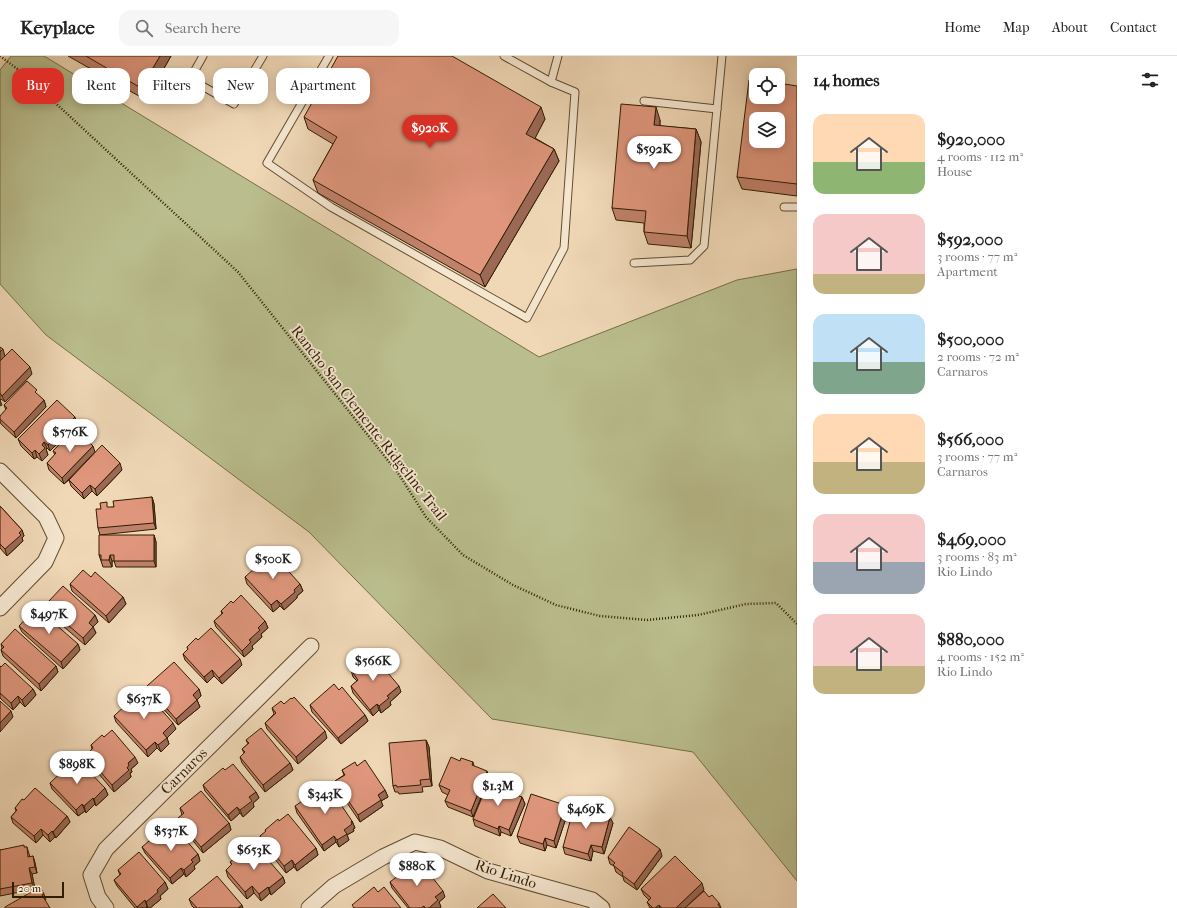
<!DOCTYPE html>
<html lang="en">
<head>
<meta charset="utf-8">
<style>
  :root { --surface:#fff; --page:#f6f6f6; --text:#222; --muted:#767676; --line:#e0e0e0; --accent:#d93025 }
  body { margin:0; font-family:"IM FELL French Canon",serif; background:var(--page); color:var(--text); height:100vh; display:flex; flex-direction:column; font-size:15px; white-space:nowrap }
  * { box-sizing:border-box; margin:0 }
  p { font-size:13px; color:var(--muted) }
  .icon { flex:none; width:22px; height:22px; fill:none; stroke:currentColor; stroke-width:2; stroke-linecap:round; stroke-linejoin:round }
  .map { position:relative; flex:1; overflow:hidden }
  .side { display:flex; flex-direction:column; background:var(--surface); width:380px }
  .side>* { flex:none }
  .top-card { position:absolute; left:12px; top:12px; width:380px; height:36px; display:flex; gap:8px }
  .tools { position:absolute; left:749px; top:12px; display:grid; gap:8px }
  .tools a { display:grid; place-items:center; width:36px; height:36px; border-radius:8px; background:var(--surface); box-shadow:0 2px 10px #0003; font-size:20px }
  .scale { position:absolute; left:12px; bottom:10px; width:52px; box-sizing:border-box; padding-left:4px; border:2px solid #311d00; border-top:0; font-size:11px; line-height:14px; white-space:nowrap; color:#311d00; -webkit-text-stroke:3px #f5e6d0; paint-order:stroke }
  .price { position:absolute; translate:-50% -34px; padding:0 9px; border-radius:14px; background:#fff; color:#222; font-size:13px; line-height:26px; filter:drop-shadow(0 1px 2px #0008) }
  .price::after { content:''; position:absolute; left:50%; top:24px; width:12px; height:9px; margin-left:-6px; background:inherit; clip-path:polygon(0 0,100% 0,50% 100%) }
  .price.on { background:var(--accent); color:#fff }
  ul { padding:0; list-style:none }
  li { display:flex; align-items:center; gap:12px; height:100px; padding:0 16px }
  li span { display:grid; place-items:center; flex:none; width:112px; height:80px; border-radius:12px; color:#555 }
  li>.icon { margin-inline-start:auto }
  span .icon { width:48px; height:48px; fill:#fffc; stroke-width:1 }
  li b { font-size:17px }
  h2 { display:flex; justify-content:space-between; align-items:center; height:48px; padding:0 16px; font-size:17px }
  .chip { padding:0 14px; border-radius:12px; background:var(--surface); box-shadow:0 2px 10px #0003; font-size:14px; line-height:36px }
  .chip.on { background:var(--accent); color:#fff }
  header { display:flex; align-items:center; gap:24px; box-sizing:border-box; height:56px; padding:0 20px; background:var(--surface); border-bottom:1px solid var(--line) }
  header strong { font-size:19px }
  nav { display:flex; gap:22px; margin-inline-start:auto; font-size:14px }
  .search { width:280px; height:36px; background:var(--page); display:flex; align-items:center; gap:10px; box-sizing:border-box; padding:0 14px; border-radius:12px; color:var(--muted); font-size:15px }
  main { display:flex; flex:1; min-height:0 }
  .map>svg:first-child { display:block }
</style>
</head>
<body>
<header>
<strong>Keyplace</strong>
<div class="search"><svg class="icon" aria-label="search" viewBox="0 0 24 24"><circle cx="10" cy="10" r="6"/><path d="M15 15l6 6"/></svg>Search here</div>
<nav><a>Home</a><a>Map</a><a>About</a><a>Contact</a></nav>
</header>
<main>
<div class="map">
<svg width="797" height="852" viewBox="0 0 797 852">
  <rect width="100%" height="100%" fill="#f0d8b7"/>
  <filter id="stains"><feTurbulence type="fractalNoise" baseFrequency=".005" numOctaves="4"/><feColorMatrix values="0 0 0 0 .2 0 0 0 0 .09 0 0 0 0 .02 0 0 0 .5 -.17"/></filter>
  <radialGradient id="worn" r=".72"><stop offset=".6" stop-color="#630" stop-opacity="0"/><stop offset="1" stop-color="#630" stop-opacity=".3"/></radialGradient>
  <!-- green -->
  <polygon fill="#babe8e" stroke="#766e47" points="11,0 44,0 539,301 737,224 797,213 797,825 693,696 492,663 309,476 46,279 0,228 0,14"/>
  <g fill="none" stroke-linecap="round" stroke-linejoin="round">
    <defs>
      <g id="lane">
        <polyline points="203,0 190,23 234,48 263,0"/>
        <polyline points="329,0 267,107 331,151 527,262 564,192 575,36 551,26 558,0"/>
        <polyline points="504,0 551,26"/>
        <polyline points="644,45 717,53"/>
        <polyline points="784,151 797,151"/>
        <polyline points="634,207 690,204 704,190 722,0"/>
      </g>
      <g id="street">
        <polyline points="0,415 46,461 56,482 45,506 0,552"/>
        <polyline points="106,852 98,841 91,819 106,793 311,590"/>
        <polyline points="309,852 334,830 383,801 415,786 440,792 488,815 592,844 602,852"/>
      </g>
    </defs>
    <!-- lane casing -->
    <use href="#lane" stroke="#614c2e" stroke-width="9"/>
    <!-- street casing -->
    <use href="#street" stroke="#614c2e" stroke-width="17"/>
    <!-- path -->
    <polyline stroke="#311d00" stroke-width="2.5" stroke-dasharray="1 2" stroke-linecap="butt" points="0,0 24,18 238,216 398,417 426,461 463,499 513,529 556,549 600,560 647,564 698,559 746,548 776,547 797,568"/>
    <!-- lane -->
    <use href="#lane" stroke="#f5e6d0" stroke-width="7"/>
    <!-- street -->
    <use href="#street" stroke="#f5e6d0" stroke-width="15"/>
  </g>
  <!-- wall -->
  <g fill="#c0816b" stroke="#311d00">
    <polygon points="68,0 171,0 146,44"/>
    <polygon points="797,30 797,140 742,133 737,121"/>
    <polygon points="304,61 545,63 535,82 554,93 559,105 485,231 318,137 313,124 333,88 308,73"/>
    <polygon points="660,64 660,70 696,73 701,86 691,192 648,188 644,176 644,167 616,164 612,152"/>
    <polygon points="0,305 32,318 5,346 1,343 0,344"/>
    <polygon points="39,340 44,344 46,351 16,382 1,368 0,365 0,360 6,354 4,349"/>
    <polygon points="77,368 50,395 47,392 46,393 48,399 42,405 37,401 34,403 21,390 18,383"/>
    <polygon points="84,379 86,384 95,396 122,414 97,440 92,435 84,443 71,430 69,424 64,428 49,414 47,407 55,399 53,395"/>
    <polygon points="152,441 154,448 156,473 100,479 98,472 101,453 114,451"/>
    <polygon points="0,450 22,474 24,480 22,482 23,485 7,500 0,492"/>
    <polygon points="154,479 156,486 156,511 116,511 114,505 112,505 112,511 103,511 99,499"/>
    <polygon points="91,521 123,541 126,548 109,567 72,535 70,528"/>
    <polygon points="245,521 300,528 303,535 297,540 297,542 284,554 280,550 273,556 247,528"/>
    <polygon points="49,545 95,559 98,566 93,571 96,577 85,589 56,564 54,557 56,556 51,552"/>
    <polygon points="233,547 265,565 268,572 261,578 262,581 252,590 253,593 244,601 216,571 214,565 222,558 221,555"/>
    <polygon points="19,570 78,588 80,594 63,613 22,576"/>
    <polygon points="198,584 242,609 222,628 214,620 207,627 185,604 183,598 188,593 187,591"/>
    <polygon points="1,588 56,610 58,616 41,635 3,600 1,594 2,592"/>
    <polygon points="0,610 33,633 36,639 25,651 20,646 13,654 0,642"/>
    <polygon points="351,614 401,636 390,646 391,649 381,657 379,654 373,660 353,637 351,630 357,625 353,621"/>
    <polygon points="147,630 199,633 201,640 197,644 200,651 178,669 149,637"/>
    <polygon points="339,634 365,659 368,665 341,688 312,656 310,649"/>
    <polygon points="284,648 327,682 298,708 267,673 265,667 274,658 272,652"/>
    <polygon points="114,660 176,673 167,682 169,688 161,696 157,692 148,701 116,666"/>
    <polygon points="104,681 138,707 131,713 132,716 130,717 131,721 114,736 88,705 86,699 92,693 91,689"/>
    <polygon points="246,684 290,707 293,714 265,736 242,707 240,701 244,697 242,693 248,688"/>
    <polygon points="426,684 429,691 432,730 422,731 423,736 399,738 398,736 395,736 393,730"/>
    <polygon points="460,705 473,706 474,710 489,722 473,761 448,751 445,745 448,739 442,736 439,729"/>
    <polygon points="357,710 385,734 388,741 381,745 383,750 360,766 337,732 335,725 344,719 342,714"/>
    <polygon points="225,714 256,736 259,742 253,747 254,751 243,761 240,757 231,765 205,735 203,729"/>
    <polygon points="50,727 105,732 108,739 96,750 95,748 86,757 85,755 78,760 52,733"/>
    <polygon points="516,739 522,741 525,748 511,780 501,776 500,780 475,770 473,763"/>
    <polygon points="24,744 67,760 70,766 56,782 55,781 50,786 43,779 36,787 13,767 11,761 16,755 15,752"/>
    <polygon points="295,750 352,765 355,772 353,773 354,775 347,779 349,784 339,791 336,786 324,795 297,757"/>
    <polygon points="180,752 229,767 231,774 203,797 180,769 177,763 182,759"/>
    <polygon points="589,755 602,756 603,759 613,767 604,798 593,795 591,805 565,798 563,791"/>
    <polygon points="568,756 556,792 547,789 545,795 520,787 517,780"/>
    <polygon points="279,765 316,792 318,799 297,815 294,811 286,817 262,787 260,780 266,776 265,774"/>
    <polygon points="168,782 198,798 200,805 194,810 195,813 186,821 184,818 172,828 145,797 142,791"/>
    <polygon points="27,791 30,801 33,800 35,807 37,817 32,818 35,833 0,840 0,794"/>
    <polygon points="242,800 283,821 285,827 271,839 270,837 261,845 254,837 247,843 228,821 226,814 232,809 230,806"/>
    <polygon points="662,800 637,834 624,825 623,821 616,816 614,810 610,808 608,801"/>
    <polygon points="413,813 445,841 439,846 441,851 440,852 408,852 392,832 390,826"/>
    <polygon points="118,814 165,826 168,833 160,840 161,843 150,852 148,852 147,851 146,852 135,852 117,830 114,824 120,819"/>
    <polygon points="641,833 704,834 696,841 709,841 719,847 721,852 650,852 647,846 649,844 644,839"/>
    <polygon points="189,843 243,852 194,852 192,850"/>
  </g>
  <!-- shaded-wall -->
  <g fill="#9c6957" stroke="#311d00">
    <polygon points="160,0 171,0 146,44 141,32"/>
    <polygon points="541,51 545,63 531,90 526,78"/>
    <polygon points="656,51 660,64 659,82 654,69"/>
    <polygon points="696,73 701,86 691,192 687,180"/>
    <polygon points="554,93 559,105 485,231 480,219"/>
    <polygon points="3,293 5,300 0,305 0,296"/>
    <polygon points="30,311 32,318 5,346 2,340"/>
    <polygon points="0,344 2,349 0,350"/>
    <polygon points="44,344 46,351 16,382 14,376"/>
    <polygon points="75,361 77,368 50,395 48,389"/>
    <polygon points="44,386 47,392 46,393 48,399 42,405 39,398 42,389"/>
    <polygon points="93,390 95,396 64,428 62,422"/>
    <polygon points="35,394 37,401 34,403 32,397"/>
    <polygon points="120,407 122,414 97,440 95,433"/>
    <polygon points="90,429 92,435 84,443 82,437"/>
    <polygon points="152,441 154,448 156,473 154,467"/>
    <polygon points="22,474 24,480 22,482 23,485 7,500 5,493 19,477"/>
    <polygon points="154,479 156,486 156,511 154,505"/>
    <polygon points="110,499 112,505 112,511 109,504"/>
    <polygon points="300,528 303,535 297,540 297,542 284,554 281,548 294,534"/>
    <polygon points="123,541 126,548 109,567 106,560"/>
    <polygon points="277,544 280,550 273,556 271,549"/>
    <polygon points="95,559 98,566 93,571 96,577 85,589 83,582 89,567"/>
    <polygon points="265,565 268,572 261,578 262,581 252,590 253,593 244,601 242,595 258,572"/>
    <polygon points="78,588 80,594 63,613 61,606"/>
    <polygon points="240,603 242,609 222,628 219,622"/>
    <polygon points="56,610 58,616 41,635 39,628"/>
    <polygon points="212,614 214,620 207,627 204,621"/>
    <polygon points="399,630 401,636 390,646 391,649 381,657 379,650 387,640"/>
    <polygon points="33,633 36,639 25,651 22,644"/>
    <polygon points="199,633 201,640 195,646 193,639"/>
    <polygon points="18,640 20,646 13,654 11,647"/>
    <polygon points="197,644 200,651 178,669 176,663"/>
    <polygon points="377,648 379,654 373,660 370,654"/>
    <polygon points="11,655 13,661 0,676 0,667"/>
    <polygon points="365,659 368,665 341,688 338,682"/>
    <polygon points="173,667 176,673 167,682 169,688 161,696 158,689 163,677"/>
    <polygon points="325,675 327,682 298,708 296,701"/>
    <polygon points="426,684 429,691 432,730 430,723"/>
    <polygon points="155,686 157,692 148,701 146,694"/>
    <polygon points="135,701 138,707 131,713 132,716 130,717 131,721 114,736 112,729 127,712 128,707"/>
    <polygon points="290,707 293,714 265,736 263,729"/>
    <polygon points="487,715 489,722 473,761 471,755"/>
    <polygon points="105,732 108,739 96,750 94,743"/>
    <polygon points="385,734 388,741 381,745 383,750 360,766 358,759 378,739"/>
    <polygon points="256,736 259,742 253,747 254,751 243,761 240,754 249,741"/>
    <polygon points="522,741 525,748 511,780 509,774"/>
    <polygon points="93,742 95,748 86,757 84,750"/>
    <polygon points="82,748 85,755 78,760 76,754"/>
    <polygon points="565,749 568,756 556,792 554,785"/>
    <polygon points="237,751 240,757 231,765 228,759"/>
    <polygon points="67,760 70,766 56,782 53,776"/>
    <polygon points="610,761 613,767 604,798 602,791"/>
    <polygon points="352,765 355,772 353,773 354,775 347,779 349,784 339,791 337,784 344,774"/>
    <polygon points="229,767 231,774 203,797 201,791"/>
    <polygon points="499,770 501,776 500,780 498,773"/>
    <polygon points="41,773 43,779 36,787 34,780"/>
    <polygon points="52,775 55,781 50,786 48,779"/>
    <polygon points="334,780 336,786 324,795 322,789"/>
    <polygon points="545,782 547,789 545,795 543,788"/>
    <polygon points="591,789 593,795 591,805 588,798"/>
    <polygon points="316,792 318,799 297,815 295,809"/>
    <polygon points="660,793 662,800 637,834 634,828"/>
    <polygon points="198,798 200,805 194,810 195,813 186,821 184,814 191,804"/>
    <polygon points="33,800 35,807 37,817 35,811"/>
    <polygon points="292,804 294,811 286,817 284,810"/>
    <polygon points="29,812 32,818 35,833 32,827"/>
    <polygon points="181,812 184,818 172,828 170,822"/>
    <polygon points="283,821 285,827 271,839 269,832"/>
    <polygon points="165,826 168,833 160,840 161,843 150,852 148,852 146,846 157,834"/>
    <polygon points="702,827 704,834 685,852 676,852"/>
    <polygon points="252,830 254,837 247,843 245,836"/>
    <polygon points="268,831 270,837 261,845 259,838"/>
    <polygon points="443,835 445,841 439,846 441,851 440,852 429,852 435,841"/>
    <polygon points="44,838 46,844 44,846 42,839"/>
    <polygon points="145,844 147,851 146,852 138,852 137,851"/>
    <polygon points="242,849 243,852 238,852"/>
    <polygon points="659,849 660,852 655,852"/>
  </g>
  <!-- building -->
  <g fill="#df967c" stroke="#311d00" fill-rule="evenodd">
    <polygon points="86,0 160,0 141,32"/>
    <polygon points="338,0 452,0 541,51 526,78 554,93 480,219 313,124 337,81 304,61"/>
    <path d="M749,24L756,25V41H778V27L797,30V128L737,121ZM756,63H778V85H756Z"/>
    <polygon points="621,48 656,51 654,69 696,73 687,180 644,176 646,155 612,152"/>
    <polygon points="0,291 3,293 0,296"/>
    <polygon points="12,293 30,311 2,340 0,337 0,305"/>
    <polygon points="27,325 37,334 35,336 44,344 14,376 0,363 0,360 7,352 4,349"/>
    <polygon points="57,344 75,361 48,389 44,386 42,389 45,392 39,398 35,394 32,397 18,383"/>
    <polygon points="76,371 84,379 83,380 93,390 62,422 47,407 56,397 53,395"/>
    <polygon points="102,389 120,407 95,433 90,429 82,437 69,424"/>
    <polygon points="152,441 154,467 98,472 96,453 101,453 100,447 107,446 107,451 114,451 113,445"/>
    <polygon points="0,450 22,474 19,477 21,479 5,493 0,488"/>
    <polygon points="99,479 154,479 154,505 114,505 114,499 110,499 109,504 101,504 101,499 99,499"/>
    <polygon points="272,497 300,528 294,534 295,536 281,548 277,544 271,549 245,521"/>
    <polygon points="83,514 91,521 95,516 123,541 106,560 70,528"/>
    <polygon points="63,530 95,559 89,567 93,571 83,582 54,557 58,553 49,545"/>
    <polygon points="241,539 265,565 258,572 260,574 249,584 251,586 242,595 214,565 223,557 221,555 231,545 233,547"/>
    <polygon points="38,553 78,588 61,606 19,570 33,555 35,557"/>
    <polygon points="211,572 240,603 219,622 212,614 204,621 183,598 188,593 187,591 196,582 198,584"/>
    <polygon points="15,573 56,610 39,628 1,594 4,591 1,588"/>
    <polygon points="371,597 399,630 387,640 389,642 379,650 377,648 370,654 351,630 358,624 351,614"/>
    <polygon points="174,606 199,633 193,639 197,644 176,663 147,630"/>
    <polygon points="5,607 33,633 22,644 18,640 11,647 0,637 0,610 1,611"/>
    <polygon points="334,628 339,634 342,631 365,659 338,682 310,649"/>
    <polygon points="143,633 173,667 163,677 167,682 158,689 155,686 146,694 114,660"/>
    <polygon points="294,641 325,675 296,701 265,667 276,657 272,652 281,645 284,648 291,642 292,643"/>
    <polygon points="0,645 11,655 0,667"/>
    <polygon points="261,672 290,707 263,729 240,701 245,696 242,693 249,687 246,684"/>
    <polygon points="112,674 135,701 128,707 129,709 127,712 129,714 112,729 86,699 93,692 91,689 102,679 104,681"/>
    <polygon points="426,684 430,723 420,724 421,729 397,731 396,729 393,730 389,687"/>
    <polygon points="451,701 460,705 461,702 473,706 472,709 487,715 471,755 445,745 450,734 439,729"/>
    <polygon points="76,702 105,732 94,743 93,742 84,750 82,748 76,754 50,727"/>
    <polygon points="365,704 385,734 378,739 381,744 358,759 335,725 345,719 342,714 355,706 357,710"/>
    <polygon points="233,708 256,736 249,741 252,745 240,754 237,751 228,759 203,729 223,712 225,714"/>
    <polygon points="488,727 499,732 501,729 514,735 513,738 522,741 509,774 499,770 498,773 473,763"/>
    <polygon points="327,728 352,765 351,766 352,768 344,774 347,778 337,784 334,780 322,789 295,750"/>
    <polygon points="35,732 67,760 53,776 52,775 48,779 41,773 34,780 11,761 17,754 15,752 22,743 24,744"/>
    <polygon points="201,735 229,767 201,791 177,763 184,757 180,752"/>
    <polygon points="531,738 565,749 554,785 545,782 543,788 517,780"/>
    <polygon points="574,751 589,755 590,752 602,756 601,758 610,761 602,791 591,789 588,798 563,791"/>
    <polygon points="288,758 316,792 295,809 292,804 284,810 260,780 266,775 265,774 278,763 279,765"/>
    <polygon points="629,771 660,793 634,828 622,819 623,817 613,809 615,807 608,801"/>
    <polygon points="162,774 168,782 177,774 198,798 191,804 193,806 184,814 181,812 170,822 142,791"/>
    <polygon points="24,789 24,791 27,791 28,801 33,800 35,811 29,812 32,827 0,833 0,794"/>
    <polygon points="255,789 283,821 269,832 268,831 259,838 252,830 245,836 226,814 232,808 230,806 240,798 242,800"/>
    <polygon points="139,796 165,826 157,834 158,836 146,846 145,844 137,851 114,824 121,818 118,814"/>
    <polygon points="675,800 702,827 676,852 662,852 659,849 655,852 653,852 647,846 651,842 641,833"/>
    <polygon points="421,807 443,835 435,841 438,844 429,852 425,852 424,850 421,852 410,852 390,826 410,810 413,813"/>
    <polygon points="217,820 242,849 238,852 197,852 189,843"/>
    <polygon points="40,831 44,838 42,839 50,852 5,852 5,851"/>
    <polygon points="374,831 378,836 384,831 401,852 354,852 352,849"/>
    <polygon points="704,835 709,841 712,839 719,847 718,849 721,852 685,852"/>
    <polygon points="493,838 506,852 477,852"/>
  </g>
  <g text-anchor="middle" stroke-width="3.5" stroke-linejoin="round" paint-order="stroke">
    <!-- street labels -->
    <g font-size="15" fill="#311d00" stroke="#f5e6d0">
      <text transform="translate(369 367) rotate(52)" y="5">Rancho San Clemente Ridgeline Trail</text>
      <text transform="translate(184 715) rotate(-45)" y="5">Carnaros</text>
      <text transform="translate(506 818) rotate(18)" y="5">Rio Lindo</text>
    </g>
  </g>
  <rect width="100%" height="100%" filter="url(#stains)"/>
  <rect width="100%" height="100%" fill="url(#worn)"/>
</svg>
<div class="tools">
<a><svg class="icon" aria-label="locate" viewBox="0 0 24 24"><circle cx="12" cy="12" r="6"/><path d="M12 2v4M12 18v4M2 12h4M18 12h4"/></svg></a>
<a><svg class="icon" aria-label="layers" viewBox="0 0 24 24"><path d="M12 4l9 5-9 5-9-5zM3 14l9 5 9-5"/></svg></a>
</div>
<div class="scale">20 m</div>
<b class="price on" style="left:430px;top:93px">$920K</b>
<b class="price" style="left:654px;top:114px">$592K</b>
<b class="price" style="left:70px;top:397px">$576K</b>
<b class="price" style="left:273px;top:524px">$500K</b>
<b class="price" style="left:49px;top:579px">$497K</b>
<b class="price" style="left:373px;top:626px">$566K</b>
<b class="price" style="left:144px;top:664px">$637K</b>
<b class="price" style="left:77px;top:729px">$898K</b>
<b class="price" style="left:498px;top:751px">$1.3M</b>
<b class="price" style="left:325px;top:759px">$343K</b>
<b class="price" style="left:586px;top:774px">$469K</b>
<b class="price" style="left:171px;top:796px">$537K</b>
<b class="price" style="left:254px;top:815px">$653K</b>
<b class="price" style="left:417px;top:831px">$880K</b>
<div class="top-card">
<a class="chip on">Buy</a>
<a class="chip">Rent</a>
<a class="chip">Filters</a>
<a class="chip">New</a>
<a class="chip">Apartment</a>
</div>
</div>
<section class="side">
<h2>14 homes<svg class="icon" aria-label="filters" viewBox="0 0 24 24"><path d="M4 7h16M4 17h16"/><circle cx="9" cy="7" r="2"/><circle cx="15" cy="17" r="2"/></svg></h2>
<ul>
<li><span style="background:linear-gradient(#ffd9b3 60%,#8fb573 0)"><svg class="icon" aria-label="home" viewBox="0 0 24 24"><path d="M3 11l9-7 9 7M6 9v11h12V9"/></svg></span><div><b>$920,000</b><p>4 rooms · 112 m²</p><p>House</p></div></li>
<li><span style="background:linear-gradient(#f6c9c9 75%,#c2b280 0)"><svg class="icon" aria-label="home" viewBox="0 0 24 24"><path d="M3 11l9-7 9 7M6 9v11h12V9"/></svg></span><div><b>$592,000</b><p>3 rooms · 77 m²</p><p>Apartment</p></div></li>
<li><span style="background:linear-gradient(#bfe0f5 60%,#7fa58c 0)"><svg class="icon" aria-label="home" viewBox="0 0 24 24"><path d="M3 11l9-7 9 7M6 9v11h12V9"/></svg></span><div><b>$500,000</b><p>2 rooms · 72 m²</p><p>Carnaros</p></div></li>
<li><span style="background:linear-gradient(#ffd9b3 60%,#c2b280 0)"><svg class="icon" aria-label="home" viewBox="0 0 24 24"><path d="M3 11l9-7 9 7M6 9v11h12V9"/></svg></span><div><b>$566,000</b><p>3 rooms · 77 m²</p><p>Carnaros</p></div></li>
<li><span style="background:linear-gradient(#f6c9c9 60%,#9aa5b1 0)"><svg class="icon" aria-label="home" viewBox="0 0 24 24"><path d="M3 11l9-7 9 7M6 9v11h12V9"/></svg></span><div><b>$469,000</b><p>3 rooms · 83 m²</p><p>Rio Lindo</p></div></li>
<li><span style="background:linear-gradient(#f6c9c9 65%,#c2b280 0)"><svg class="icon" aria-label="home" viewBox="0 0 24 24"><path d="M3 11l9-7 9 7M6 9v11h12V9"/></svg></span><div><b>$880,000</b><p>4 rooms · 152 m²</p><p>Rio Lindo</p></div></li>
</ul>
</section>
</main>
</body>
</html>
